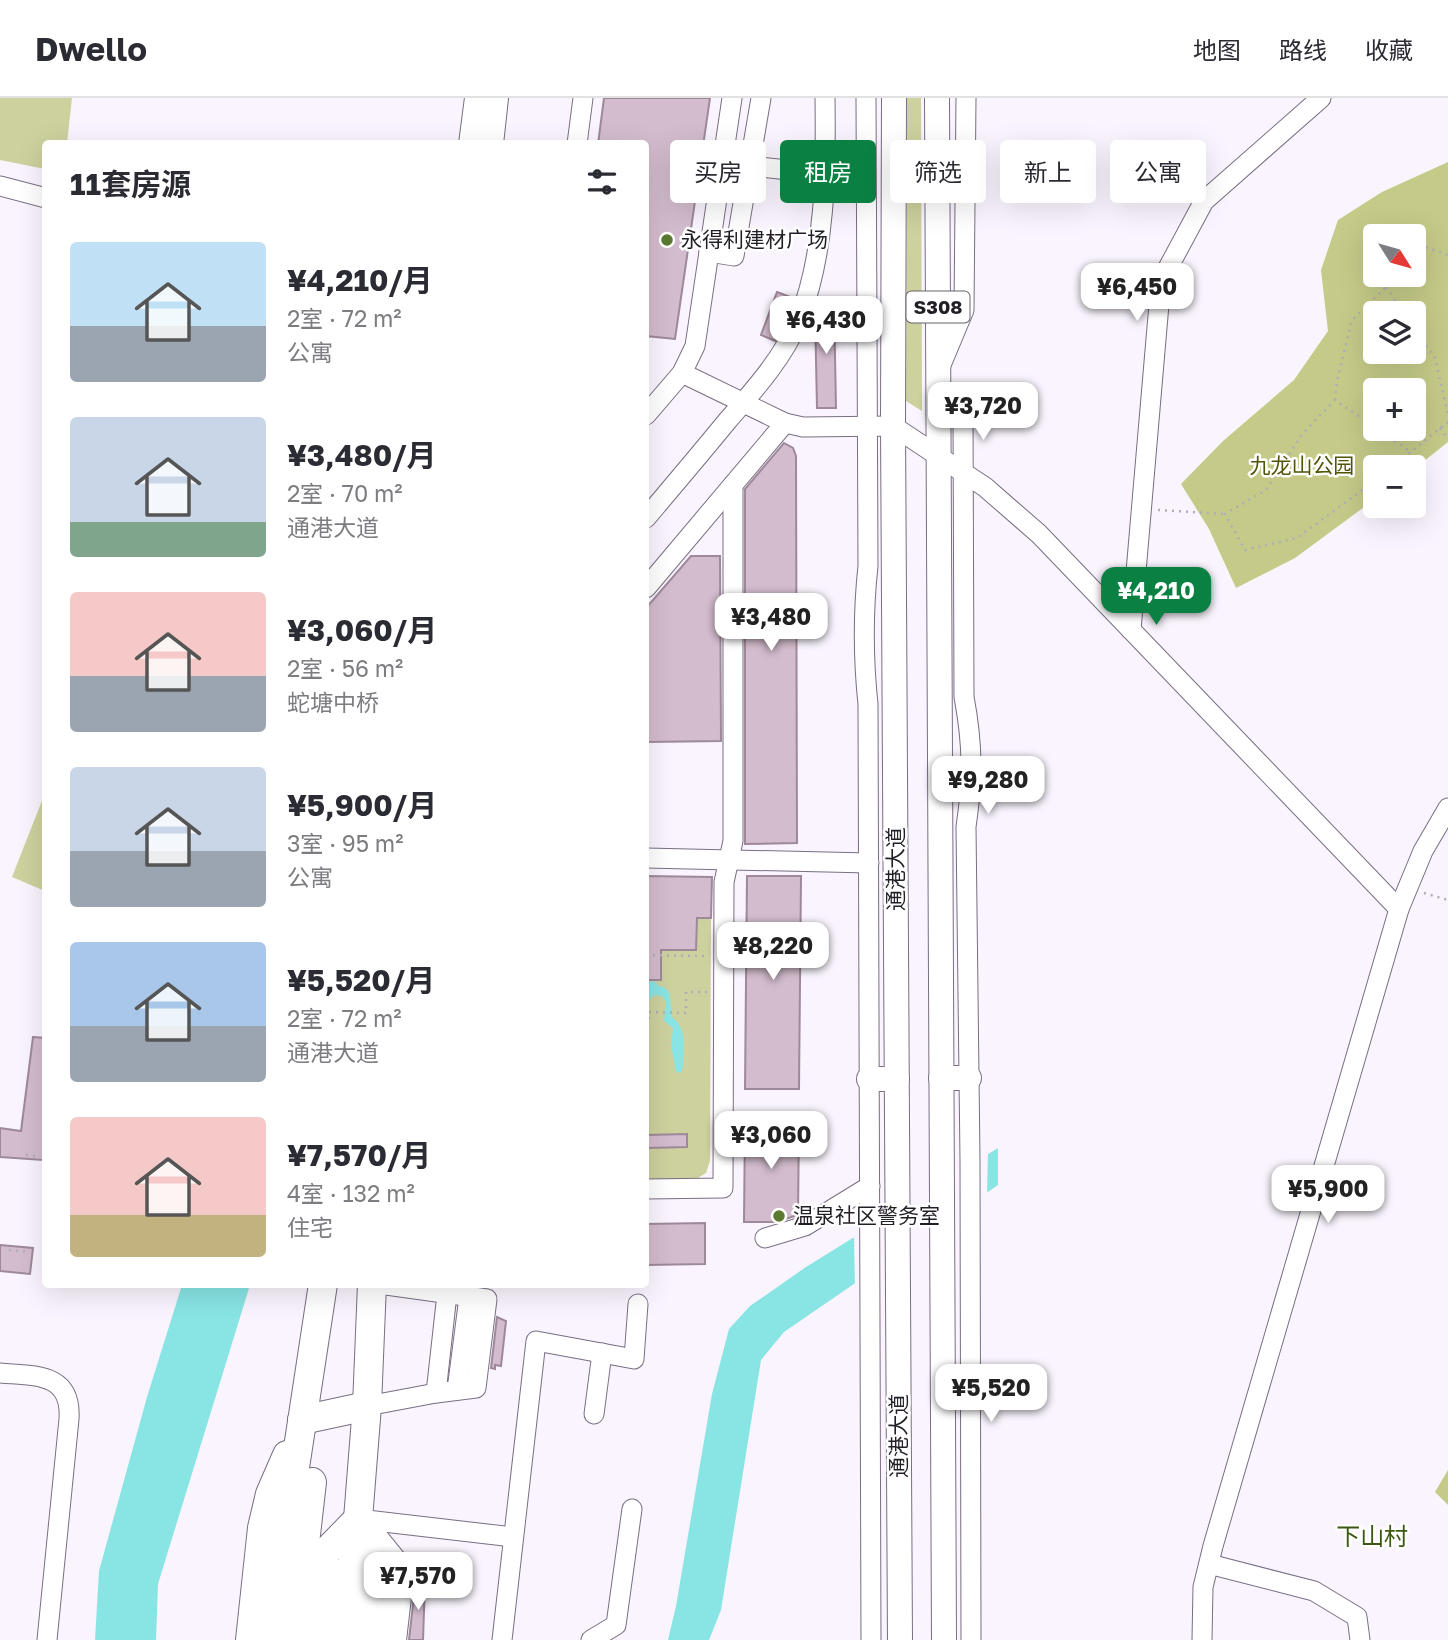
<!DOCTYPE html>
<html lang="zh">
<head>
<meta charset="utf-8">
<style>
  :root { --surface:#fff; --page:#f7f7f7; --text:#2b2b33; --muted:#7c7c81; --line:#e1e1e2; --accent:#0b8043 }
  body { margin:0; font-family:"Golos Text","Noto Sans SC",sans-serif; background:var(--page); color:var(--text); height:100vh; display:flex; flex-direction:column; font-size:26px; white-space:nowrap }
  * { box-sizing:border-box; margin:0 }
  p { font-size:23px; color:var(--muted) }
  .icon { flex:none; width:38px; height:38px; fill:none; stroke:currentColor; stroke-width:2; stroke-linecap:round; stroke-linejoin:round }
  .map { position:relative; flex:1; overflow:hidden }
  .drawer { position:absolute; left:42px; top:42px; width:607px; height:1148px; display:flex; flex-direction:column; background:var(--surface); border-radius:7px; box-shadow:0 7px 28px #0002 }
  .drawer>* { flex:none }
  .banner { position:absolute; left:670px; top:42px; width:665px; height:63px; display:flex; gap:14px }
  .needle { width:46px; rotate:127deg }
  .controls { position:absolute; left:1363px; top:126px; display:grid; gap:14px }
  .controls a { display:grid; place-items:center; width:63px; height:63px; border-radius:7px; background:var(--surface); box-shadow:0 7px 28px #0002; font-size:35px }
  .price { position:absolute; translate:-50% -60px; padding:0 16px; border-radius:14px; background:#fff; color:#222; font-size:23px; line-height:46px; filter:drop-shadow(0 2px 4px #0008) }
  .price::after { content:''; position:absolute; left:50%; top:42px; width:21px; height:16px; margin-left:-10px; background:inherit; clip-path:polygon(0 0,100% 0,50% 100%) }
  .price.current { background:var(--accent); color:#fff }
  ul { padding:0; list-style:none }
  li { display:flex; align-items:center; gap:21px; height:175px; padding:0 28px }
  li span { display:grid; place-items:center; flex:none; width:196px; height:140px; border-radius:7px; color:#555 }
  li>.icon { margin-inline-start:auto }
  span .icon { width:84px; height:84px; fill:#fffc; stroke-width:1 }
  li b { font-size:30px }
  h2 { display:flex; justify-content:space-between; align-items:center; height:84px; padding:0 28px; font-size:30px }
  .tag { padding:0 24px; border-radius:7px; background:var(--surface); box-shadow:0 7px 28px #0002; font-size:24px; line-height:63px }
  .tag.current { background:var(--accent); color:#fff }
  header { display:flex; align-items:center; gap:42px; box-sizing:border-box; height:98px; padding:0 35px; background:var(--surface); border-bottom:2px solid var(--line) }
  header strong { font-size:33px }
  nav { display:flex; gap:38px; margin-inline-start:auto; font-size:24px }
  .map>svg:first-child { display:block }
</style>
</head>
<body>
<header>
<strong>Dwello</strong>
<nav><a>地图</a><a>路线</a><a>收藏</a></nav>
</header>
<div class="map">
<svg width="1448" height="1542" viewBox="0 0 1448 1542">
  <rect width="100%" height="100%" fill="#f9f4fd"/>
  <!-- green -->
  <g fill="#cdd19e">
    <polygon points="0,0 72,0 67,45 46,46 45,71 0,62"/>
    <polygon points="907,0 921,0 922,313 906,303"/>
    <polygon points="45,695 45,793 12,779"/>
    <polygon points="697,820 711,820 710,1063 706,1075 696,1081 646,1083 646,852 696,852"/>
  </g>
  <!-- forest -->
  <g fill="#c5ca88" fill-rule="evenodd">
    <path d="M1448,64V344L1414,371V369H1376L1375,401L1295,460L1236,490L1209,431L1181,386L1223,343L1294,282L1328,233L1321,172L1338,122L1382,94ZM1376,138H1414V177H1376ZM1376,215H1414V254H1376ZM1376,292H1414V331H1376Z"/>
    <polygon points="1448,1372 1448,1407 1435,1394"/>
  </g>
  <!-- water -->
  <g fill="#89e4e4">
    <path d="M646,883L656,884L658,888L664,889L669,894L672,919C688,931 683,951 683,970L680,975L676,974L671,947L673,930L664,923L666,904L662,898L654,897L647,904Z"/>
    <polygon points="998,1050 998,1087 784,1234 761,1262 721,1512 709,1542 668,1542 676,1508 712,1296 729,1231 750,1208 806,1169"/>
    <polygon points="182,1187 250,1187 158,1486 156,1542 95,1542 99,1473 147,1299"/>
  </g>
  <!-- pier -->
  <polygon fill="#f9f4fd" points="988,1053 987,1099 855,1189 854,1139"/>
  <!-- building -->
  <g fill="#d3bccd" stroke="#9e8998" stroke-width="2">
    <polygon points="604,0 710,0 675,241 646,238 646,46 598,46"/>
    <polygon points="777,194 793,200 775,243 761,237"/>
    <polygon points="817,206 834,206 836,310 817,310 815,214"/>
    <polygon points="784,345 793,350 796,358 797,745 745,746 745,391"/>
    <polygon points="691,458 720,458 721,643 646,644 646,510"/>
    <polygon points="646,778 712,779 711,820 697,820 696,852 661,852 661,882 646,882"/>
    <polygon points="747,778 801,778 799,991 745,991"/>
    <polygon points="33,939 46,940 46,1040 43,1062 0,1059 0,1030 21,1033"/>
    <polygon points="745,1024 799,1024 798,1117 776,1124 744,1124"/>
    <polygon points="687,1036 687,1049 646,1050 646,1037"/>
    <polygon points="705,1125 705,1166 646,1167 646,1126"/>
    <polygon points="0,1147 33,1150 30,1176 0,1173"/>
    <polygon points="497,1219 506,1223 501,1268 495,1267 495,1271 491,1270"/>
    <polygon points="416,1480 425,1482 423,1542 409,1542"/>
  </g>
  <g fill="none" stroke-linecap="round" stroke-linejoin="round">
    <defs>
      <g id="minor">
        <path d="M866,0L868,468C863,514 863,559 868,606L871,1542"/>
        <polyline points="577,46 583,0"/>
        <polyline points="722,65 826,76"/>
        <polyline points="0,88 46,100"/>
        <polyline points="709,154 734,158 761,0"/>
        <polyline points="941,267 964,212 966,0"/>
        <polyline points="682,275 785,325 803,329 893,328 985,389 1039,436 1399,811"/>
        <path d="M963,314L964,599C973,647 973,681 966,729L970,1062L971,1542"/>
        <polyline points="646,317 682,275 695,248 732,0"/>
        <path d="M646,420C673,388 701,355 728,322C755,291 783,260 799,222C826,152 826,74 825,0"/>
        <polyline points="646,490 785,325"/>
        <polyline points="1131,532 1161,183 1204,103 1321,0"/>
        <polyline points="646,760 869,765"/>
        <polyline points="646,1091 723,1090 724,784 733,743 733,387"/>
        <polyline points="765,1140 805,1128 870,1088"/>
        <path d="M0,1275C34,1278 72,1274 69,1321L47,1542"/>
        <polyline points="457,1292 469,1199"/>
        <polyline points="436,1295 447,1196"/>
        <polyline points="367,1308 436,1295 476,1290 487,1201 379,1186"/>
        <polyline points="594,1316 602,1255"/>
        <polyline points="358,1421 513,1439"/>
        <polyline points="1209,1466 1314,1493 1357,1519 1360,1542"/>
        <polyline points="502,1542 536,1243 634,1261 638,1206"/>
        <polyline points="591,1542 616,1527 632,1411"/>
        <polyline points="1202,1542 1203,1489 1213,1448 1399,811 1423,753 1448,710"/>
      </g>
      <g id="major">
        <polyline points="894,0 893,328 900,1542"/>
        <polyline points="937,0 944,1542"/>
        <polyline points="471,46 477,0"/>
        <polyline points="491,46 496,0"/>
        <polyline points="941,980 969,980"/>
        <polyline points="869,981 897,981"/>
      </g>
      <g id="highway">
        <polyline points="302,1322 367,1308"/>
        <polyline points="358,1421 400,1473 392,1542"/>
        <polyline points="363,1437 376,1471 367,1542"/>
        <polyline points="315,1491 318,1462 358,1421"/>
        <polyline points="250,1542 262,1430 270,1396 287,1357"/>
        <polyline points="274,1542 294,1376 323,1186"/>
        <polyline points="294,1542 312,1384"/>
        <polyline points="320,1542 328,1471"/>
        <polyline points="342,1542 358,1421 367,1308 372,1186"/>
      </g>
    </defs>
    <!-- minor casing -->
    <use href="#minor" stroke="#796e83" stroke-width="21"/>
    <!-- major casing -->
    <use href="#major" stroke="#796e83" stroke-width="26"/>
    <!-- highway casing -->
    <use href="#highway" stroke="#796e83" stroke-width="30"/>
    <!-- path -->
    <g stroke="#b1adb5" stroke-width="2.5" stroke-dasharray="2 5" stroke-linecap="butt">
      <polyline points="1414,154 1422,148 1448,157"/>
      <polyline points="1393,177 1386,189 1404,215"/>
      <polyline points="1414,230 1435,260 1448,316"/>
      <polyline points="1335,302 1337,283 1352,222 1386,189"/>
      <polyline points="1376,330 1335,302 1303,335 1266,392 1225,416 1245,452 1297,440 1376,382"/>
      <polyline points="1440,330 1448,341"/>
      <polyline points="1377,331 1411,354"/>
      <polyline points="1392,369 1448,324"/>
      <polyline points="1158,412 1225,416"/>
      <polyline points="1424,795 1448,802"/>
      <polyline points="646,857 706,858"/>
      <polyline points="646,925 649,925 649,914 686,915 686,894 709,894"/>
      <polyline points="26,1057 40,1059"/>
      <polyline points="9,1152 29,1154"/>
    </g>
    <!-- minor -->
    <use href="#minor" stroke="#fff" stroke-width="19"/>
    <!-- major -->
    <use href="#major" stroke="#fff" stroke-width="24"/>
    <!-- highway -->
    <use href="#highway" stroke="#fff" stroke-width="28"/>
  </g>
  <!-- markers -->
  <g fill="#5b7a30" stroke="#fff" stroke-width="2.5">
    <circle cx="667" cy="142" r="7"/>
    <circle cx="779" cy="1118" r="7"/>
  </g>
  <g text-anchor="middle" stroke-width="5" stroke-linejoin="round" paint-order="stroke">
    <!-- shield labels -->
    <rect fill="#fff" stroke="#646267" stroke-width="2" x="906.5" y="193.5" width="63" height="31" rx="5"/>
    <g font-size="19" font-weight="bold" fill="#221e26">
      <text x="938" y="216">S308</text>
    </g>
    <!-- poi labels -->
    <g font-size="21" fill="#221e26" stroke="#fff" text-anchor="start">
      <text x="681" y="149">永得利建材广场</text>
      <text x="793" y="1125">温泉社区警务室</text>
    </g>
    <!-- park labels -->
    <g font-size="21" fill="#525505" stroke="#fff">
      <text x="1302" y="375">九龙山公园</text>
    </g>
    <!-- street labels -->
    <g font-size="21" fill="#221e26" stroke="#fff">
      <text transform="translate(896 771) rotate(-90)" y="7">通港大道</text>
      <text transform="translate(899 1338) rotate(-90)" y="7">通港大道</text>
    </g>
    <!-- quarter labels -->
    <g font-size="24" fill="#3d5812" stroke="#fff">
      <text x="1372" y="1447">下山村</text>
    </g>
  </g>
</svg>
<div class="controls">
<a><svg class="needle" viewBox="-14 -14 28 28"><path d="M0-13l5 13h-10z" fill="#e53935"/><path d="M0 13l5-13h-10z" fill="#7c7c81"/></svg></a>
<a><svg class="icon" aria-label="layers" viewBox="0 0 24 24"><path d="M12 4l9 5-9 5-9-5zM3 14l9 5 9-5"/></svg></a>
<a>+</a>
<a>−</a>
</div>
<b class="price" style="left:1137px;top:225px">¥6,450</b>
<b class="price" style="left:826px;top:258px">¥6,430</b>
<b class="price" style="left:983px;top:344px">¥3,720</b>
<b class="price current" style="left:1156px;top:529px">¥4,210</b>
<b class="price" style="left:771px;top:555px">¥3,480</b>
<b class="price" style="left:988px;top:718px">¥9,280</b>
<b class="price" style="left:773px;top:884px">¥8,220</b>
<b class="price" style="left:771px;top:1073px">¥3,060</b>
<b class="price" style="left:1328px;top:1127px">¥5,900</b>
<b class="price" style="left:991px;top:1326px">¥5,520</b>
<b class="price" style="left:418px;top:1514px">¥7,570</b>
<div class="banner">
<a class="tag">买房</a>
<a class="tag current">租房</a>
<a class="tag">筛选</a>
<a class="tag">新上</a>
<a class="tag">公寓</a>
</div>
<section class="drawer">
<h2>11套房源<svg class="icon" aria-label="filters" viewBox="0 0 24 24"><path d="M4 7h16M4 17h16"/><circle cx="9" cy="7" r="2"/><circle cx="15" cy="17" r="2"/></svg></h2>
<ul>
<li><span style="background:linear-gradient(#bfe0f5 60%,#9aa5b1 0)"><svg class="icon" aria-label="home" viewBox="0 0 24 24"><path d="M3 11l9-7 9 7M6 9v11h12V9"/></svg></span><div><b>¥4,210/月</b><p>2室 · 72 m²</p><p>公寓</p></div></li>
<li><span style="background:linear-gradient(#c9d6e8 75%,#7fa58c 0)"><svg class="icon" aria-label="home" viewBox="0 0 24 24"><path d="M3 11l9-7 9 7M6 9v11h12V9"/></svg></span><div><b>¥3,480/月</b><p>2室 · 70 m²</p><p>通港大道</p></div></li>
<li><span style="background:linear-gradient(#f6c9c9 60%,#9aa5b1 0)"><svg class="icon" aria-label="home" viewBox="0 0 24 24"><path d="M3 11l9-7 9 7M6 9v11h12V9"/></svg></span><div><b>¥3,060/月</b><p>2室 · 56 m²</p><p>蛇塘中桥</p></div></li>
<li><span style="background:linear-gradient(#c9d6e8 60%,#9aa5b1 0)"><svg class="icon" aria-label="home" viewBox="0 0 24 24"><path d="M3 11l9-7 9 7M6 9v11h12V9"/></svg></span><div><b>¥5,900/月</b><p>3室 · 95 m²</p><p>公寓</p></div></li>
<li><span style="background:linear-gradient(#a9c7e8 60%,#9aa5b1 0)"><svg class="icon" aria-label="home" viewBox="0 0 24 24"><path d="M3 11l9-7 9 7M6 9v11h12V9"/></svg></span><div><b>¥5,520/月</b><p>2室 · 72 m²</p><p>通港大道</p></div></li>
<li><span style="background:linear-gradient(#f6c9c9 70%,#c2b280 0)"><svg class="icon" aria-label="home" viewBox="0 0 24 24"><path d="M3 11l9-7 9 7M6 9v11h12V9"/></svg></span><div><b>¥7,570/月</b><p>4室 · 132 m²</p><p>住宅</p></div></li>
</ul>
</section>
</div>
</body>
</html>
